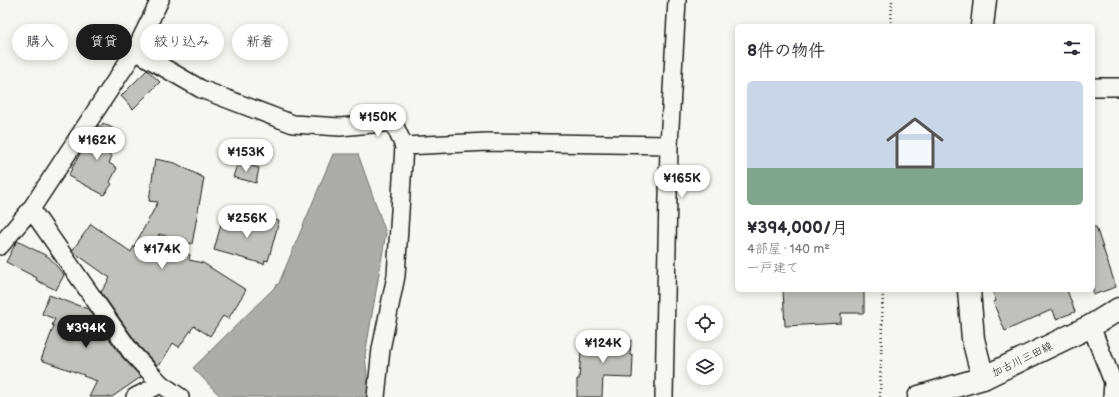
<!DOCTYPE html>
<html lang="ja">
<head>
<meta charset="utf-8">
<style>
  :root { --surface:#fff; --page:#f2f2f3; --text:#2b2b33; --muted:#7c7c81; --line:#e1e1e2; --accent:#1c1c1c }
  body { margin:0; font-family:"Balsamiq Sans","Klee One",sans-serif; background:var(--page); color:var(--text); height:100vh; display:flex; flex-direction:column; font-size:15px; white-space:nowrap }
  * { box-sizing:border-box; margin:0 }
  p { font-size:13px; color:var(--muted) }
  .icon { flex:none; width:22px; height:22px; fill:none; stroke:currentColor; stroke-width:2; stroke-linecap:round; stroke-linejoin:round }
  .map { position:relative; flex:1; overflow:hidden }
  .drawer { position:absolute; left:735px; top:24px; width:360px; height:268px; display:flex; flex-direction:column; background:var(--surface); border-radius:6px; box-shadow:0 2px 10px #0003 }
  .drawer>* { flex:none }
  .top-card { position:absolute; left:12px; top:24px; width:380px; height:36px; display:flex; gap:8px }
  .fabs { position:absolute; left:687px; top:305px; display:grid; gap:8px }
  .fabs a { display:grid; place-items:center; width:36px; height:36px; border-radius:50%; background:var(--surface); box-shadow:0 2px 10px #0003; font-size:20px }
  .price { position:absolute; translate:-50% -34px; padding:0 9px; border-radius:14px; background:#fff; color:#222; font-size:13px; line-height:26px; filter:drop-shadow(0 1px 2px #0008) }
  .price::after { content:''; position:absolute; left:50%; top:24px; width:12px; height:9px; margin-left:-6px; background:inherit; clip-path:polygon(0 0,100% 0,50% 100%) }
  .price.current { background:var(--accent); color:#fff }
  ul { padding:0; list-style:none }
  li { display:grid; align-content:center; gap:8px; height:212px; padding:0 12px }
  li+li { border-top:1px solid var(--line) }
  li span { display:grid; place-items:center; height:124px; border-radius:6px; color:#555 }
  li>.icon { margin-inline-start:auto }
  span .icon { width:72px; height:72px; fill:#fffc; stroke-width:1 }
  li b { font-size:17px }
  h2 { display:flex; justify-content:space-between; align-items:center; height:48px; padding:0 12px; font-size:17px }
  .tag { padding:0 14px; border-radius:18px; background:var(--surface); box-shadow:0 2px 10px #0003; font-size:14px; line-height:36px }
  .tag.current { background:var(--accent); color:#fff }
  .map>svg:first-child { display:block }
</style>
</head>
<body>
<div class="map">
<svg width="1119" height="397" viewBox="0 0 1119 397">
  <rect width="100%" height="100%" fill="#f6f6f2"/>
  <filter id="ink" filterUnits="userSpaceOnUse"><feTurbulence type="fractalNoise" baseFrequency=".025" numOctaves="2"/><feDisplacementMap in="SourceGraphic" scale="8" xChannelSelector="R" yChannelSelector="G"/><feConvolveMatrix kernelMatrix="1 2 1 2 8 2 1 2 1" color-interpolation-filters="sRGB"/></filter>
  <g filter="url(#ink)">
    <!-- water -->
    <polygon fill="#acaca9" stroke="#727271" points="333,154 358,154 386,233 365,355 369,397 221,397 193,368 279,283"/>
    <!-- building -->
    <g fill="#c0c0bd" stroke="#1c1c1c">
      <polygon points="147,70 160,82 133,109 121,96"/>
      <polygon points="103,123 119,132 118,135 120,135 109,154 112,156 109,163 117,168 110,182 112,184 104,195 68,176 82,150 84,151 97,127 98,125 101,127"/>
      <polygon points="155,159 175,163 204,178 192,244 159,234 158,235 190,255 189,260 203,263 246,290 228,319 223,316 210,336 194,326 179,347 173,343 161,363 157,365 139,346 101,292 110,278 72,251 91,224 131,252 158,202 149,201"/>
      <polygon points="238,162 259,168 256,183 233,177"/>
      <polygon points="261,216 279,221 268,261 265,260 264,264 214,250 223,217 244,223 245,221 259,225"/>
      <polygon points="1093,227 1096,227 1116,287 1093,295"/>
      <polygon points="17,241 49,257 64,275 56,290 36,280 37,278 6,262"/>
      <polygon points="783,290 864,290 864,313 841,313 841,323 785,326"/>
      <polygon points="992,290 1067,290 1075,312 1056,319 1053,310 1049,311 1005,331 993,302 996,301"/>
      <polygon points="49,295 88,309 123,358 141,377 112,397 89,397 97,381 83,376 84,375 41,360 54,326 52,325 55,319 42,314"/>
      <polygon points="582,337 631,340 630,355 633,356 632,378 603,377 602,397 577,397 577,379 579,379"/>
    </g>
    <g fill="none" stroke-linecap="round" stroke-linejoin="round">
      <defs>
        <g id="street">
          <polyline points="135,51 201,89 293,124 340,127 393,122 404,146 396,276 381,349 376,397"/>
          <polyline points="1093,87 1119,87"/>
          <polyline points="404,146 488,142 669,145"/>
          <polyline points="31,209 131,352 161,384 180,397"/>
          <polyline points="0,246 31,209 135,51 160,0"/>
          <polyline points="1091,326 1113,382 1112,397"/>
          <polyline points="135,397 161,384"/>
          <polyline points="664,397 669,145 677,0"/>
        </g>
        <g id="secondary">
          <polyline points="982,26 985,0"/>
          <polyline points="969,290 973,339 983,378"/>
        </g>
        <polyline id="primary" points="919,397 983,378 1091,326 1119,309"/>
      </defs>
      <!-- street casing -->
      <use href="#street" stroke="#1c1c1c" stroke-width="20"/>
      <!-- secondary casing -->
      <use href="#secondary" stroke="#1c1c1c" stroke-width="25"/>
      <!-- primary casing -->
      <use href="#primary" stroke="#1c1c1c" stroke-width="25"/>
      <!-- path -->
      <g stroke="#1c1c1c" stroke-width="2.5" stroke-dasharray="1 3" stroke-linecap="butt">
        <polyline points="891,26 892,0"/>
        <polyline points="880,397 883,290"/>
      </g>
      <!-- street -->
      <use href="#street" stroke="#f6f6f2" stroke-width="17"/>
      <!-- secondary -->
      <use href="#secondary" stroke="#f6f6f2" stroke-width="22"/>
      <!-- primary -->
      <use href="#primary" stroke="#f6f6f2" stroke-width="22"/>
    </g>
  </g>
  <g text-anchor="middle" stroke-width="4" stroke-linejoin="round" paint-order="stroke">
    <!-- street labels -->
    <g font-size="11" fill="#1c1c1c" stroke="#f6f6f2">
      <text transform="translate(1022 359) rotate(-26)" y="4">加古川三田線</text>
    </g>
  </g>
</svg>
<div class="fabs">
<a><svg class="icon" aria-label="locate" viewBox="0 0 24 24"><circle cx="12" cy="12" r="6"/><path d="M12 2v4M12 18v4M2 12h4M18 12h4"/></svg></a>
<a><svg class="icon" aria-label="layers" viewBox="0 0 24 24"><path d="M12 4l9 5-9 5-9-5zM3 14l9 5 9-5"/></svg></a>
</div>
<b class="price" style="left:378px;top:138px">¥150K</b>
<b class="price" style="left:97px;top:161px">¥162K</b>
<b class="price" style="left:246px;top:173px">¥153K</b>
<b class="price" style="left:682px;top:199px">¥165K</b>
<b class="price" style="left:247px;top:239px">¥256K</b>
<b class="price" style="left:162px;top:270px">¥174K</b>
<b class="price current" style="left:86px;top:349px">¥394K</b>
<b class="price" style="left:603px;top:364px">¥124K</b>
<div class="top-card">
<a class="tag">購入</a>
<a class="tag current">賃貸</a>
<a class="tag">絞り込み</a>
<a class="tag">新着</a>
</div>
<section class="drawer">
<h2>8件の物件<svg class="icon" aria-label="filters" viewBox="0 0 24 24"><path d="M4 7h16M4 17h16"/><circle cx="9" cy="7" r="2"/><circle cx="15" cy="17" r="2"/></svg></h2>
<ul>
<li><span style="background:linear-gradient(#c9d6e8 70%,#7fa58c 0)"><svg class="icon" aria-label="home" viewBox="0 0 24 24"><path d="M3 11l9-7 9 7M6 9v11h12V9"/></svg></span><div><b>¥394,000/月</b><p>4部屋 · 140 m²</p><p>一戸建て</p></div></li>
</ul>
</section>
</div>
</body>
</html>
